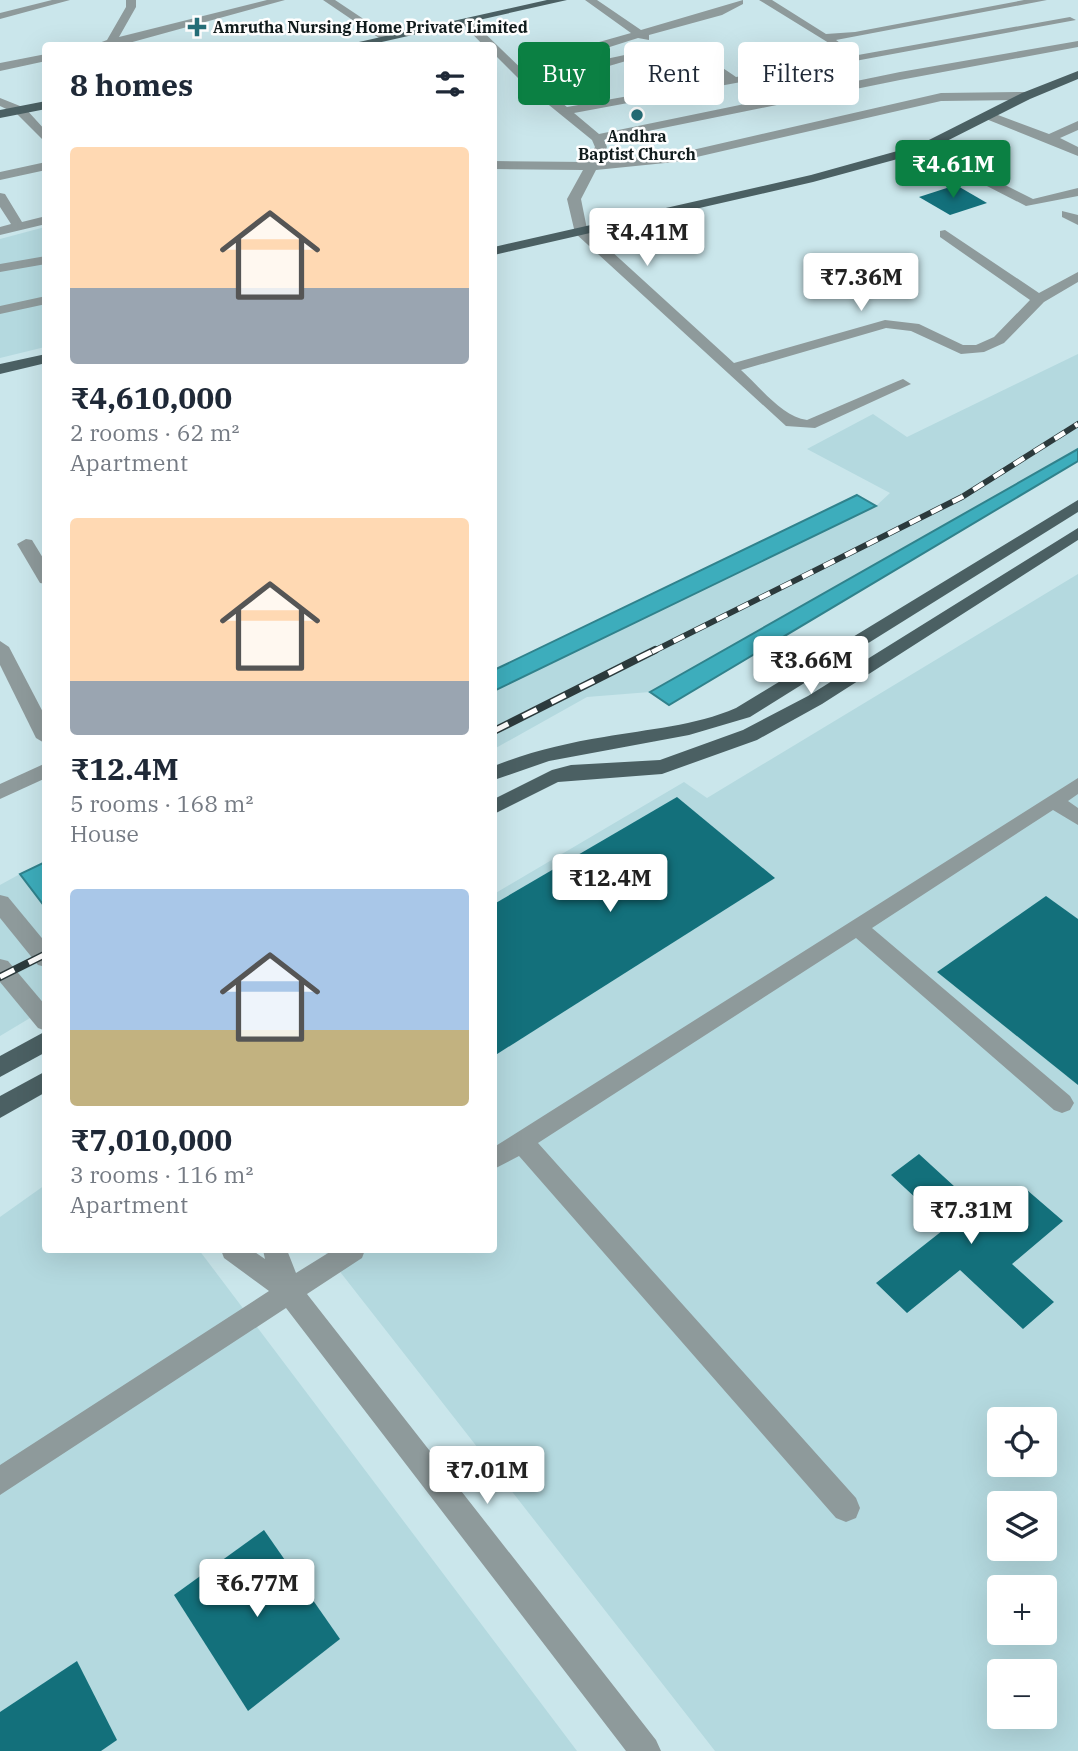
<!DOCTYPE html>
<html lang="en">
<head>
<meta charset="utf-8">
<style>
  :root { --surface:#fff; --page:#f6f6f7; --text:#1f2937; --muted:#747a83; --accent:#0b8043 }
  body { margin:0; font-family:"IBM Plex Serif",serif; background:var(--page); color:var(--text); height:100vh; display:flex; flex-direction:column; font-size:26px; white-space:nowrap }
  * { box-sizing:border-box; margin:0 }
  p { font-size:23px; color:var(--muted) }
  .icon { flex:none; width:38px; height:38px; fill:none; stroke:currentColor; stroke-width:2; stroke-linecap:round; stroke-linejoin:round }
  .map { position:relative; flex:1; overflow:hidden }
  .panel { position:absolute; left:42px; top:42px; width:455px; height:1211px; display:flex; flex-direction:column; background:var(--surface); border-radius:7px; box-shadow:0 7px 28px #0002 }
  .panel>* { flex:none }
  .banner { position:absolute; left:518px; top:42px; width:455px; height:63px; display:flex; gap:14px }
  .controls { position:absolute; left:987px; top:1407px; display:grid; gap:14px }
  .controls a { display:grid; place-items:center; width:70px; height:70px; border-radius:7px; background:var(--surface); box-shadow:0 7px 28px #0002; font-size:35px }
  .price { position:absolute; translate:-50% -60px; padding:0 16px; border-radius:7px; background:#fff; color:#222; font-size:23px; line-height:46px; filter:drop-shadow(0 2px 4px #0008) }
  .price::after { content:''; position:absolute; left:50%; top:42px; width:21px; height:16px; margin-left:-10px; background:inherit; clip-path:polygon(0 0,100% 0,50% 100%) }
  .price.current { background:var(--accent); color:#fff }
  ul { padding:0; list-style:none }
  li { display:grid; align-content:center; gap:14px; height:371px; padding:0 28px }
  li span { display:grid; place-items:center; height:217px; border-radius:7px; color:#555 }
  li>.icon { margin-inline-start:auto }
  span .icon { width:126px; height:126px; fill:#fffc; stroke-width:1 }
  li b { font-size:30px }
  h2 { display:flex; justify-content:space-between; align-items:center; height:84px; padding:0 28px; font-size:30px }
  .tag { padding:0 24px; border-radius:7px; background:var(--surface); box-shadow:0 7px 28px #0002; font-size:24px; line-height:63px }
  .tag.current { background:var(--accent); color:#fff }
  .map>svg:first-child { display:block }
</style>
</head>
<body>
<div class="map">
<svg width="1078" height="1751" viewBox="0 0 1078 1751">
  <rect width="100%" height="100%" fill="#cae6eb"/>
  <!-- built -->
  <g fill="#b4d9df" fill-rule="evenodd">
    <polygon points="45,227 45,347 0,358 0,239"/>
    <polygon points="1078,354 1078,449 650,692 587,697 494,749 494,691 876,506 890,493 807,449 873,414 907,437"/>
    <path d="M1078,574V1751H715L323,1250H494V894L684,782L707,798ZM999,1419H1045V1465H999ZM999,1503H1045V1549H999ZM999,1587H1045V1633H999ZM999,1671H1045V1717H999Z"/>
    <polygon points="20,874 46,907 45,1009 0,1036 0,885"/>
    <polygon points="45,1185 46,1250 199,1250 577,1751 0,1751 0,1217"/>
  </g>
  <!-- water -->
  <g fill="#3dadbc" stroke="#30828c" stroke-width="2">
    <polygon points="1078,449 1078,461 669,705 650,692"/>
    <polygon points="857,495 876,506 494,691 494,670"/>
    <polygon points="45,862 45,907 20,874"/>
  </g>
  <!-- building -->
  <g fill="#13707b">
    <polygon points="956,185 987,203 950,215 919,197"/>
    <polygon points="677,797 775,878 494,1056 494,904"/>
    <polygon points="1046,896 1078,919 1078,1085 937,972"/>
    <polygon points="919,1154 991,1220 1027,1190 1063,1221 1012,1264 1054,1302 1023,1329 960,1270 907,1313 876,1283 947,1227 891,1175"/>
    <polygon points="264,1530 340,1639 248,1711 174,1595"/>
    <polygon points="77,1661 117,1740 101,1751 0,1751 0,1712"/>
  </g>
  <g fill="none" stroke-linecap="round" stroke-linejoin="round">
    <!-- minor -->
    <g fill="#8e9a9b" fill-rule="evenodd">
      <polygon points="52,0 70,0 0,19 0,13"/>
      <polygon points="126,0 136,0 136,7 119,37 267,0 285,0 118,46 91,46 107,40 126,7"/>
      <polygon points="323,0 335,0 392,38 382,40"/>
      <path d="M585,0H597L641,30L743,0V4L722,15L649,35V40L638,38L594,52L602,60C656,47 689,42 736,77L1070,17L1076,20L574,113L599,134L900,72L1078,41V47L900,80L604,140L607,147L600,161L675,154L941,93L1026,92L1032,96L1026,100L941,101L675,162L596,170L581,199L587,229L734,363L885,320L919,324L963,345H976L994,337L1030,300L940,237V231L945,230L1039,293L1078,272V282L1044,302L1004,343L984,352L961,354L911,331L886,328L741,370C760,387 782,417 807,420L898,381L903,379L911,384L815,428L786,426L575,233L567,199L583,170L494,169V161L587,162L595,147L592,140L528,88L494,54V46H484L459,20L469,18L534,81L592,63L582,53L585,46L631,33ZM662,56L689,59L724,79L567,107L541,86L626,61Z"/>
      <polygon points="759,0 772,0 826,34 855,32 1024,0 1047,0 836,40 843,45 837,48"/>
      <polygon points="46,54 46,61 0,71 0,63"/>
      <polygon points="0,98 25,108 46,131 46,143 17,114 0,106"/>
      <polygon points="990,112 1049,134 1078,121 1078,130 1060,138 1078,147 1078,156 986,119 984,116"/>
      <polygon points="923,144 1033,199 1078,188 1078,196 1026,206 919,151 917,148"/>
      <polygon points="46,162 46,170 0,180 0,172"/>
      <polygon points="0,193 5,194 22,222 46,216 46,224 0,235 0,227 11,224 0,207"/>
      <polygon points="1062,211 1078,215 1078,225 1062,217"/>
      <polygon points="46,256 46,264 0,272 0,264"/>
      <polygon points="46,296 46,304 0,314 0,306"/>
      <polygon points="26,539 32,540 46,563 46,584 40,583 17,544"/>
      <polygon points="0,641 9,647 46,718 46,744 36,738 0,665"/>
      <polygon points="46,763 46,778 0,799 0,784"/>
      <polygon points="1078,778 1078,794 1068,801 1078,808 1078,825 1053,810 872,928 1070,1096 1074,1103 1070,1110 1062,1113 1054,1110 856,938 538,1143 856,1498 860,1508 856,1518 846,1522 836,1518 519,1156 494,1169 494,1147"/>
      <polygon points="0,895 8,897 46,943 46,967 38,965 0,918"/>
      <polygon points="0,959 8,961 46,1006 46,1031 38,1028 0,982"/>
      <polygon points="221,1250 252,1250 265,1259 263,1250 287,1250 296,1273 333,1250 365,1250 362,1258 307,1294 656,1740 661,1751 626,1751 286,1308 0,1495 0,1465 269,1291 224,1258"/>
    </g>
    <!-- major -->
    <g fill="#4b6063" fill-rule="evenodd">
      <polygon points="547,0 567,0 364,46 341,46"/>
      <polygon points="1078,71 1078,79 1030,99 927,151 813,182 494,255 494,247 811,175 919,145 1022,93"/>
      <polygon points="46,101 46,109 0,118 0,110"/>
      <polygon points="46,354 46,363 0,374 0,364"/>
      <path d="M1078,500V512L750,717L689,735L549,761L494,780V766C529,752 566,743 604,737C648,729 695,726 736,708Z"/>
      <polygon points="1078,528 1078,540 822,704 757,740 662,774 558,782 494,814 494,799 552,770 571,765 660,760 743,730 808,696"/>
      <polygon points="46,1031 46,1052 0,1077 0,1056"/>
      <polygon points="46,1071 46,1092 0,1118 0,1096"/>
    </g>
    <defs>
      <polyline id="rail-far1" points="652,652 962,497 1078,424"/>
      <g id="rail">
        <polyline points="494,731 655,650"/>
        <polyline points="0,977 46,954"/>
      </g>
    </defs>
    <!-- rail-far1 casing -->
    <use href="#rail-far1" stroke="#2c3a3c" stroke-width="6"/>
    <!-- rail casing -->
    <use href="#rail" stroke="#2c3a3c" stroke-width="8"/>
    <!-- rail-far1 -->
    <use href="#rail-far1" stroke="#fff" stroke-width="4.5" stroke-dasharray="12" stroke-linecap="butt"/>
    <!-- rail -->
    <use href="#rail" stroke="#fff" stroke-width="5" stroke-dasharray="16" stroke-linecap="butt"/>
  </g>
  <!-- markers -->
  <g fill="#256e78" stroke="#fff" stroke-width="2.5">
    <path d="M193.5 16.5h7v7h7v7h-7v7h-7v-7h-7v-7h7z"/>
    <circle cx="637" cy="115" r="7"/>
  </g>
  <g text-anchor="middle" stroke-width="5" stroke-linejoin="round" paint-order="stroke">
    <!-- far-poi labels -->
    <g font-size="16" font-weight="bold" fill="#111c1d" stroke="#fff" text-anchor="start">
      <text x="213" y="33">Amrutha Nursing Home Private Limited</text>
      <text x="637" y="142" text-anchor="middle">Andhra<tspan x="637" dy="18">Baptist Church</tspan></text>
    </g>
  </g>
</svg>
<div class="controls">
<a><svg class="icon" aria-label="locate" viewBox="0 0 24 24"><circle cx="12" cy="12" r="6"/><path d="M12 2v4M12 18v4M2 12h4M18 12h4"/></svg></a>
<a><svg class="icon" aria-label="layers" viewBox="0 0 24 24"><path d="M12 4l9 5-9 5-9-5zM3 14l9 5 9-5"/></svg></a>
<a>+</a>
<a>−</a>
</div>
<b class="price current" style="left:953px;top:200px">₹4.61M</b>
<b class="price" style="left:647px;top:268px">₹4.41M</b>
<b class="price" style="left:861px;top:313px">₹7.36M</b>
<b class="price" style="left:811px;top:696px">₹3.66M</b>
<b class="price" style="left:610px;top:914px">₹12.4M</b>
<b class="price" style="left:971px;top:1246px">₹7.31M</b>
<b class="price" style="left:487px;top:1506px">₹7.01M</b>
<b class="price" style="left:257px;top:1619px">₹6.77M</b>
<div class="banner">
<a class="tag current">Buy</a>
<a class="tag">Rent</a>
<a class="tag">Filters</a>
</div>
<section class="panel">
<h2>8 homes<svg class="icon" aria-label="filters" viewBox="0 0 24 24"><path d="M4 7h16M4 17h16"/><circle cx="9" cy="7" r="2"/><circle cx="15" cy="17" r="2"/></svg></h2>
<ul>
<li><span style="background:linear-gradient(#ffd9b3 65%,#9aa5b1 0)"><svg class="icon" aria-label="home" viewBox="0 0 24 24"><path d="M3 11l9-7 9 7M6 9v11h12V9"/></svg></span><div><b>₹4,610,000</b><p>2 rooms · 62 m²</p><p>Apartment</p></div></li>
<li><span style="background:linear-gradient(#ffd9b3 75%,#9aa5b1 0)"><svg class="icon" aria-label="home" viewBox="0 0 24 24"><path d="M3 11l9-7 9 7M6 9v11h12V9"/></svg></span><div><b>₹12.4M</b><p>5 rooms · 168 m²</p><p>House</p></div></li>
<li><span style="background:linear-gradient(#a9c7e8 65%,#c2b280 0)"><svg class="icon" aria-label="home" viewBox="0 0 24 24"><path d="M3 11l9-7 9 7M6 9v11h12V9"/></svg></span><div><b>₹7,010,000</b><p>3 rooms · 116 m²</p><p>Apartment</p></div></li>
</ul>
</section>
</div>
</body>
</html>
